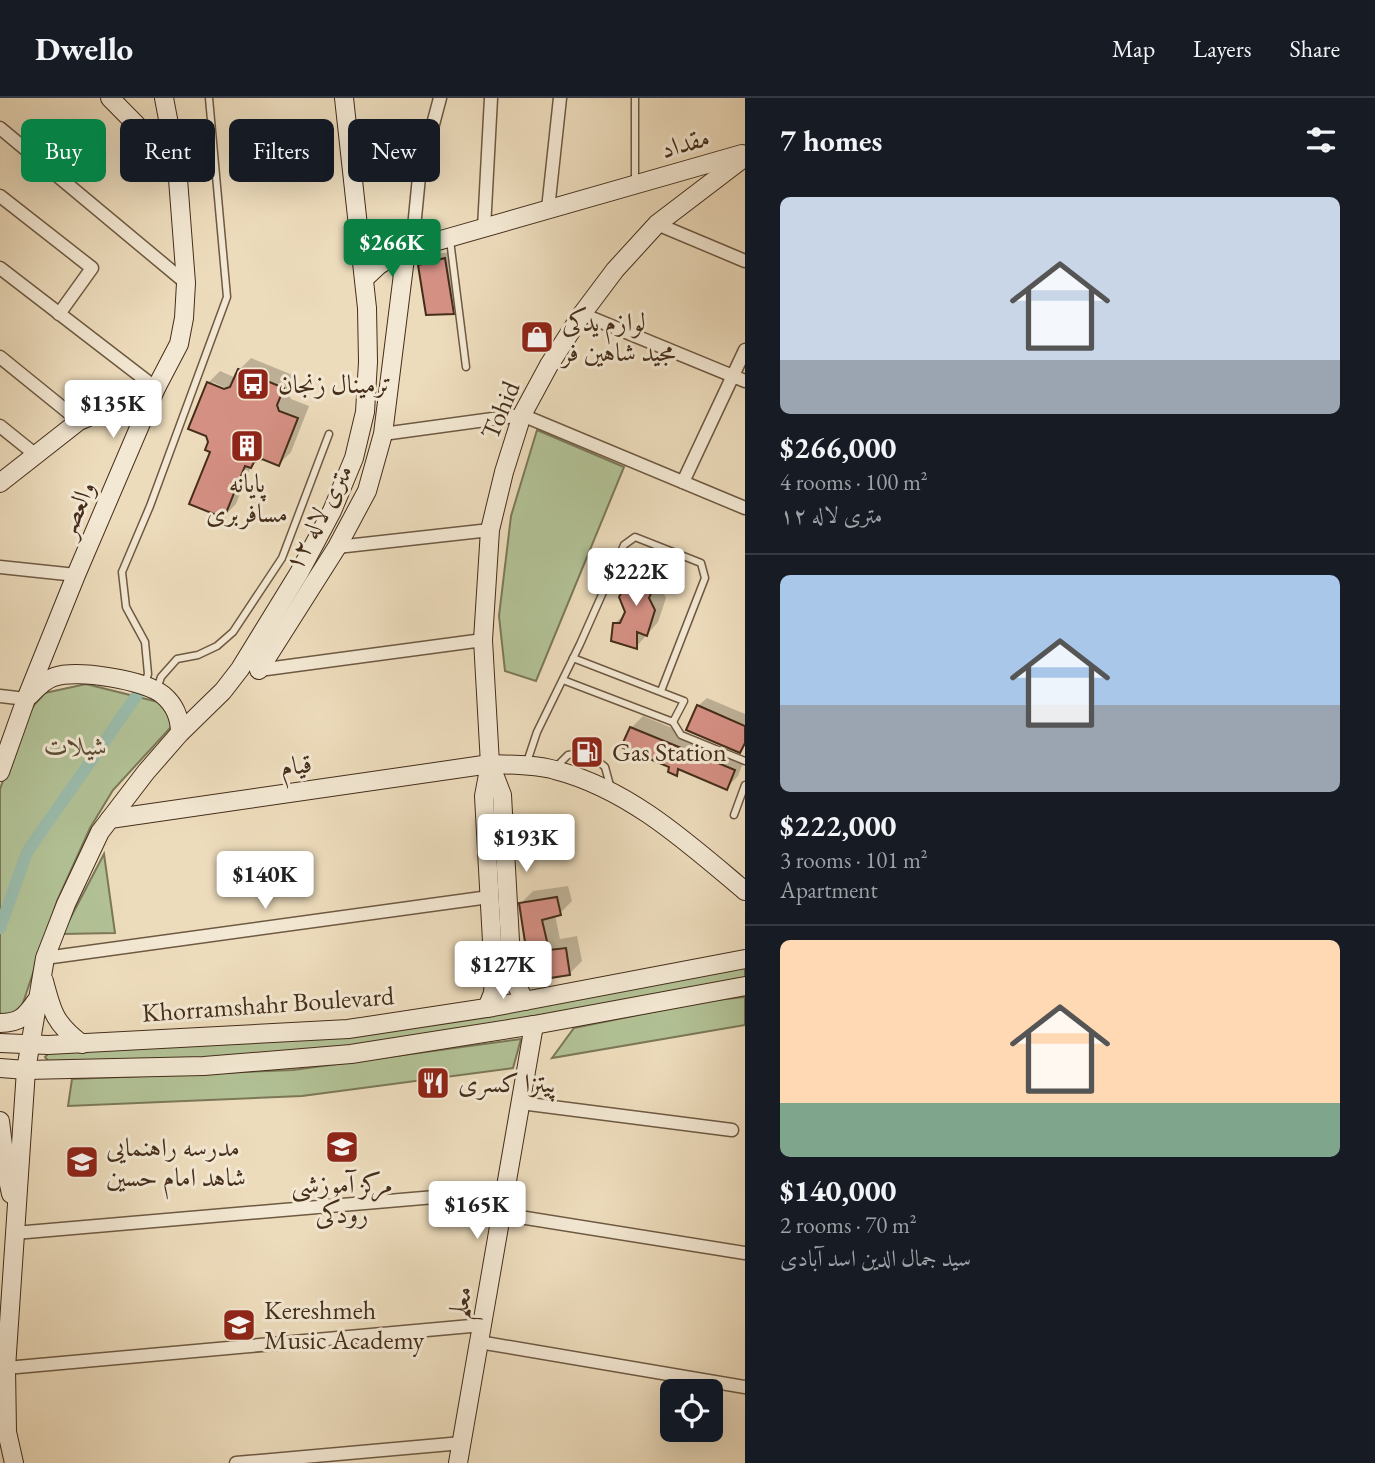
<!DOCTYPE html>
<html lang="en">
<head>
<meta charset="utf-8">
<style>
  :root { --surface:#171b24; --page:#242831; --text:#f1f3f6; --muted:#9ea1a6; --line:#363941; --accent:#0b8043 }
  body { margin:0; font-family:"EB Garamond",Amiri,serif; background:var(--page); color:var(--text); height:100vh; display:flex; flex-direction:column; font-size:26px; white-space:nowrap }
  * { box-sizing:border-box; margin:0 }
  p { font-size:23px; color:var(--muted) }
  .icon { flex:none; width:38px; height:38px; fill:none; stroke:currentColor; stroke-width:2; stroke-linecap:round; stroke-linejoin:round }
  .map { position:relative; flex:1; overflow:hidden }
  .details { display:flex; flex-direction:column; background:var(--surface); width:630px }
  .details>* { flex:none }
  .hud { position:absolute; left:21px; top:21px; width:618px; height:63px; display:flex; gap:14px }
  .buttons { position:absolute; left:660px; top:1281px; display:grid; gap:14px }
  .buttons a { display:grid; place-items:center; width:63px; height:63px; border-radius:10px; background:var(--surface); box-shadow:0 7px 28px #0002; font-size:35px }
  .price { position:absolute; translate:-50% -60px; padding:0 16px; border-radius:7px; background:#fff; color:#222; font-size:23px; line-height:46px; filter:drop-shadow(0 2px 4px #0008) }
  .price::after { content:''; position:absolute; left:50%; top:42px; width:21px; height:16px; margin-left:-10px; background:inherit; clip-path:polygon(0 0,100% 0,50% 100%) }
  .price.on { background:var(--accent); color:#fff }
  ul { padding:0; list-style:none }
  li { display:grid; align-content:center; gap:14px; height:371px; padding:0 35px }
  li+li { border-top:2px solid var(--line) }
  li span { display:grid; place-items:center; height:217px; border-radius:10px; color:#555 }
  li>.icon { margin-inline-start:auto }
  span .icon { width:126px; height:126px; fill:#fffc; stroke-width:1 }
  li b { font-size:30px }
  h2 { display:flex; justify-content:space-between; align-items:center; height:84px; padding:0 35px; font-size:30px }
  .tag { padding:0 24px; border-radius:10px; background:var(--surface); box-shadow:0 7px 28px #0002; font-size:24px; line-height:63px }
  .tag.on { background:var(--accent); color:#fff }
  header { display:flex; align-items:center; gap:42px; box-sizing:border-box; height:98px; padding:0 35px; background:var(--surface); border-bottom:2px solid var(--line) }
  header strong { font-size:33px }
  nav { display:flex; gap:38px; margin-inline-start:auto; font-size:24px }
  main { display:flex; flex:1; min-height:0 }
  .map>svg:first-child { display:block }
</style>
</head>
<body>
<header>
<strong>Dwello</strong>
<nav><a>Map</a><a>Layers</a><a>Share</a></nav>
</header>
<main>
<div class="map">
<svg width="745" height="1365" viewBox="0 0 745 1365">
  <rect width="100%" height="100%" fill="#eddcbc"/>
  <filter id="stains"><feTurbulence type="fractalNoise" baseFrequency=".00286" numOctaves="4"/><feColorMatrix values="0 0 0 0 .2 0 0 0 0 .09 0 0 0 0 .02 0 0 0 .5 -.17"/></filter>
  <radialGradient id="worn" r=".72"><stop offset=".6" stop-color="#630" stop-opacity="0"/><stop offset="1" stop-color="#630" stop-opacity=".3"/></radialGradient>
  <!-- green -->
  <g fill="#b2c296" stroke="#7b7858" stroke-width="2">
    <polygon points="537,332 624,369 536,583 505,573 499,518 511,418"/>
    <polygon points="86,586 158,604 168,616 172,628 113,692 90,730 57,803 20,914 0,920 0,691 27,618 35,606 45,595"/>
    <polygon points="104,756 115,835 62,836"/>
    <polygon points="745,869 745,881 349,951 204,961 50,965 45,959 50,954 350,937"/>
    <polygon points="745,899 745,927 552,960 574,930 706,903"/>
    <polygon points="521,941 513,970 302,998 68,1008 72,981 293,972"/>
  </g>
  <!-- shadow -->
  <g fill="#0003" fill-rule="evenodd">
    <polygon points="454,153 462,205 453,214 419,167 428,158"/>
    <path d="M251,260L295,278L288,294L291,301L309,308L291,354L279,366L259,360L251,368L236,406L224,418L210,344L208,285L220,273L236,280L239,272ZM212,284L233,293L231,296L212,288Z"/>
    <polygon points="650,457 670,465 660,487 666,500 658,524 636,549 614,526 627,514 638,469"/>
    <polygon points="707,600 745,616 745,648 740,653 698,608"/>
    <polygon points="643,618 745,660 738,678 726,690 681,671 676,676 631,630"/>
    <polygon points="568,788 572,803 560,815 555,817 560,841 577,838 582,863 570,875 532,881 521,805 533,793"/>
  </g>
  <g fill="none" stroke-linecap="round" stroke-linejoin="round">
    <!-- canal -->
    <polyline stroke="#9abcac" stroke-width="12" points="0,830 27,754 144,587"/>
  </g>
  <!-- building -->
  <g fill="#d59084" stroke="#442d1a" stroke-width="2">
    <polygon points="445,160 454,216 426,217 418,167"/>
    <polygon points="238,271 284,290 277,307 279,313 298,320 279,368 262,361 254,364 251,370 245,368 224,420 189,406 210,354 205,352 208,344 206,338 188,331 207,284 224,291 230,289"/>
    <polygon points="637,468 659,477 649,500 655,512 647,538 637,534 637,551 611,543 613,525 620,525 625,514 619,499"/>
    <polygon points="697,607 745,628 745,645 740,655 686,632"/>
    <polygon points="630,629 735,672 727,692 678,671 677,678 668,674 669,669 621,649"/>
    <polygon points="557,799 561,817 542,822 549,852 566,850 570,877 531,883 519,805"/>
  </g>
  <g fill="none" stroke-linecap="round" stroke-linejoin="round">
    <defs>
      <g id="lane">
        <polyline points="635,86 635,0"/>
        <polyline points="450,142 466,269"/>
        <polyline points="563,582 673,624 684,603 573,560"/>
        <polyline points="145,585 148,576 145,544 126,509 122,474 150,408 227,199 209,0"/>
        <polyline points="157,591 161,579 177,561 198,557 217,548 233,534 282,460 329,336"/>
        <polyline points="673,624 681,637 745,663"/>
        <polyline points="526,667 537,634 580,546 624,447 635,439 701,465 705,480 661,593"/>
        <polyline points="555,670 568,657 587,654 605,669 611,691"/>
        <polyline points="734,717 745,687"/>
      </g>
      <g id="street">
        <polyline points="0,30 186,185"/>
        <polyline points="0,98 92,170 59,216"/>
        <polyline points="548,111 560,0"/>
        <polyline points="657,126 745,163"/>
        <polyline points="484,130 491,0"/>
        <polyline points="412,150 419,79 440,0"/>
        <polyline points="0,170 156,290"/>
        <polyline points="582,216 745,283"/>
        <polyline points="0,259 79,323"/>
        <polyline points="0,328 36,357"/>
        <polyline points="383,336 522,317 745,410"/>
        <polyline points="683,384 745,252"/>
        <polyline points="337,449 490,432"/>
        <polyline points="0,469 76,477"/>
        <polyline points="259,572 483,542"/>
        <polyline points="0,598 26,601"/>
        <polyline points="45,860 489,799"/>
        <polyline points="521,1005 732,1032"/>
        <polyline points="501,1116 745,1155"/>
        <polyline points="15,1135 505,1093"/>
        <polyline points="479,1244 745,1289"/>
        <polyline points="6,1270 482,1227"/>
        <polyline points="236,1365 462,1345"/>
      </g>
      <g id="secondary">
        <polyline points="110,0 177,68"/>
        <polyline points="359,137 399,154"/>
        <polyline points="364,181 379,167 399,154 742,56"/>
        <polyline points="0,385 79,323 156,290"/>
        <polyline points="259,572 337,449 367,393 383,336 406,152"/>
        <path d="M29,598C36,591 44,582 54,579C77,571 145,582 163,597C175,607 180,620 180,635"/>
        <polyline points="490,666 502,697 512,879 525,903"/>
        <polyline points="0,674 26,601 76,477 156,290 179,246 184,220 186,185 177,68 164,0"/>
        <path d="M110,721L490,666C510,667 534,666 555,672C629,691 688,745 745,793"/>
        <path d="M44,883C52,914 55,926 82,946"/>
        <polyline points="487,910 493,895 494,880 484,698 490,666 483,542 490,432 504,374 522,317 549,267 582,216 615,172 657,126 745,59"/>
        <path d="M0,925C19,925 25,919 36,903"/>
        <polyline points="0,945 48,947 348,931 493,909 745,861"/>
        <polyline points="0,970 26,972 204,968 351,956 534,927 745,888"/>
        <polyline points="0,1023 6,1072 11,1096"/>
        <polyline points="14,1365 7,1334 6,1270 26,972 45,860 66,806 100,734 146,674 180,635 223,593 240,571 299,475 332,413 354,360 365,314 368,264 367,210 344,0"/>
        <polyline points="458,1365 534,927"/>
      </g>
    </defs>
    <!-- lane casing -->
    <use href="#lane" stroke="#6e5942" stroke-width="9"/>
    <!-- street casing -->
    <use href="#street" stroke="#6e5942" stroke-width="15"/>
    <!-- secondary casing -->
    <use href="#secondary" stroke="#442d1a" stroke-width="20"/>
    <!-- lane -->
    <use href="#lane" stroke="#f3e8d3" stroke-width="6"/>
    <!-- street -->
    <use href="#street" stroke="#f3e8d3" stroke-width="12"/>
    <!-- secondary -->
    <use href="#secondary" stroke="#f3e8d3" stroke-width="18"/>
  </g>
  <!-- icons -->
  <defs>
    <symbol id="shop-square" viewBox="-11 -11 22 22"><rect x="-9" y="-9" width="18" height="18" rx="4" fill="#8f2418" stroke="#f3e8d3"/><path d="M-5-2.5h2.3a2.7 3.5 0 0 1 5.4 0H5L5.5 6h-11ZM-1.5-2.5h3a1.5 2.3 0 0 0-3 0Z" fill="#fff"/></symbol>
    <symbol id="bus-square" viewBox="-11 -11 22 22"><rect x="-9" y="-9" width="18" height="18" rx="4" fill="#8f2418" stroke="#f3e8d3"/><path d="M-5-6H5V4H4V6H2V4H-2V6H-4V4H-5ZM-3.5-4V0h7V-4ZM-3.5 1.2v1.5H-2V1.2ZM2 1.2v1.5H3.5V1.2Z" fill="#fff"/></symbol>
    <symbol id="building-square" viewBox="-11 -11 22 22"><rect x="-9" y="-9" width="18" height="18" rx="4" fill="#8f2418" stroke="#f3e8d3"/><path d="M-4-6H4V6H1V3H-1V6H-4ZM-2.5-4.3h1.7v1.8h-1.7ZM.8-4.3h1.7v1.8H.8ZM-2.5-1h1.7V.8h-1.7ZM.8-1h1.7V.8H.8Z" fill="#fff"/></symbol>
    <symbol id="fuel-square" viewBox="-11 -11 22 22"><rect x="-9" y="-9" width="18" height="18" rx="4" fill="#8f2418" stroke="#f3e8d3"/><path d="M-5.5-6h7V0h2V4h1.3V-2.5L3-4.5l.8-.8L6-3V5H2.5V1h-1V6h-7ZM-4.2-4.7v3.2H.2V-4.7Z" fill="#fff"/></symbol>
    <symbol id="restaurant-square" viewBox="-11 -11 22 22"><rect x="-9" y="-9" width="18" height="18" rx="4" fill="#8f2418" stroke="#f3e8d3"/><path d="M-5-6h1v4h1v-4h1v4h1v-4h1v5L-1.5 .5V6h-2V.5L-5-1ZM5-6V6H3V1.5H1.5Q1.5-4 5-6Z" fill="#fff"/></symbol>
    <symbol id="school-square" viewBox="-11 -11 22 22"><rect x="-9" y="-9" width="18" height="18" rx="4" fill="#8f2418" stroke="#f3e8d3"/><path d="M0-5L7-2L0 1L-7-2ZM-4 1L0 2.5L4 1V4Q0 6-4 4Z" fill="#fff"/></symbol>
  </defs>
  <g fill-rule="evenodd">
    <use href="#shop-square" x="518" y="220" width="38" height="38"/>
    <use href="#bus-square" x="234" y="267" width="38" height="38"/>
    <use href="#building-square" x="228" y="329" width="38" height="38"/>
    <use href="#fuel-square" x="568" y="635" width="38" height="38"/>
    <use href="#restaurant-square" x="414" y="966" width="38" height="38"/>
    <use href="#school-square" x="323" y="1030" width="38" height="38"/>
    <use href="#school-square" x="63" y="1045" width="38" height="38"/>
    <use href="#school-square" x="220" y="1208" width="38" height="38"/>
  </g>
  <g text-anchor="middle" stroke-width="6" stroke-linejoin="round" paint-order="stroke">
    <!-- street labels -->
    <g font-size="26" fill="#442d1a" stroke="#f3e8d3">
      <text transform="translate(685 45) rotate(-16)" y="9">مقداد</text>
      <text transform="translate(500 312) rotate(-67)" y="9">Tohid</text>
      <text transform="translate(76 411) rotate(-67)" y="9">والعصر</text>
      <text transform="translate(318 419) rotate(-62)" y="9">۱۲ متری لاله</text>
      <text transform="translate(296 667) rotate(-8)" y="9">قیام</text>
      <text transform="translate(268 906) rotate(-4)" y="9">Khorramshahr Boulevard</text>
      <text transform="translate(460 1204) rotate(-80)" y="9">معلم</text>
    </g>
    <!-- poi labels -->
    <g font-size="26" fill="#442d1a" stroke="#f3e8d3" text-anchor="start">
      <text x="562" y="233">لوازم یدکی<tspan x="562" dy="30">مجید شاهین فر</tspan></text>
      <text x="278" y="295">ترمینال زنجان</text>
      <text x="247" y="394" text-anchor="middle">پایانه<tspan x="247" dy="30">مسافربری</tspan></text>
      <text x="612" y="663">Gas Station</text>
      <text x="458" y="994">پیتزا کسری</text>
      <text x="106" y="1058">مدرسه راهنمایی<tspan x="106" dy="30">شاهد امام حسین</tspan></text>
      <text x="342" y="1095" text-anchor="middle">مرکز آموزشی<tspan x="342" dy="30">رودکی</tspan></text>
      <text x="264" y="1221">Kereshmeh<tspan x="264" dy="30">Music Academy</tspan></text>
    </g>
    <!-- park labels -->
    <g font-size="26" font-style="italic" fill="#5a4b33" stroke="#f3e8d3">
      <text x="76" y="657">شیلات</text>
    </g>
  </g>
  <rect width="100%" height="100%" filter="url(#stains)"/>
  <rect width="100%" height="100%" fill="url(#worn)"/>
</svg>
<div class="buttons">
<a><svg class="icon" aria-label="locate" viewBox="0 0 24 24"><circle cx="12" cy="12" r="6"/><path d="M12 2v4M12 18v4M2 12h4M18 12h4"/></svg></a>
</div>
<b class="price on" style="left:392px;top:181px">$266K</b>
<b class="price" style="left:113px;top:342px">$135K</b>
<b class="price" style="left:636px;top:510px">$222K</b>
<b class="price" style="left:526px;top:776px">$193K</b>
<b class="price" style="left:265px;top:813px">$140K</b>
<b class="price" style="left:503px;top:903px">$127K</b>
<b class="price" style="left:477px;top:1143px">$165K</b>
<div class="hud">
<a class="tag on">Buy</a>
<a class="tag">Rent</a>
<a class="tag">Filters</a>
<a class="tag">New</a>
</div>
</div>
<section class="details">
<h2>7 homes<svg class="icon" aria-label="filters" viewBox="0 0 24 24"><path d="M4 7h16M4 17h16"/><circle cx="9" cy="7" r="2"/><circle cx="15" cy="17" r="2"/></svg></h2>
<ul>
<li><span style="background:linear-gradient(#c9d6e8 75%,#9aa5b1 0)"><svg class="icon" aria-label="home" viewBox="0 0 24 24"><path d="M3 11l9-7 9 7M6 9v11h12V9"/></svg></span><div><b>$266,000</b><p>4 rooms · 100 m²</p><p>۱۲ متری لاله</p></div></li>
<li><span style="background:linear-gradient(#a9c7e8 60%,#9aa5b1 0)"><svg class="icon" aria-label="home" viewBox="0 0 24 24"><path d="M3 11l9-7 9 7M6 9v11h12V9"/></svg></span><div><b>$222,000</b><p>3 rooms · 101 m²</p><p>Apartment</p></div></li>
<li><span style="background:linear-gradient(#ffd9b3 75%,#7fa58c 0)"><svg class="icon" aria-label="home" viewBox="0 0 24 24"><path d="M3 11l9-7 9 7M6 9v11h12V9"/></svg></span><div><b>$140,000</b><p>2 rooms · 70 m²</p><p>سید جمال الدین اسد آبادی</p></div></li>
</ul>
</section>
</main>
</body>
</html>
